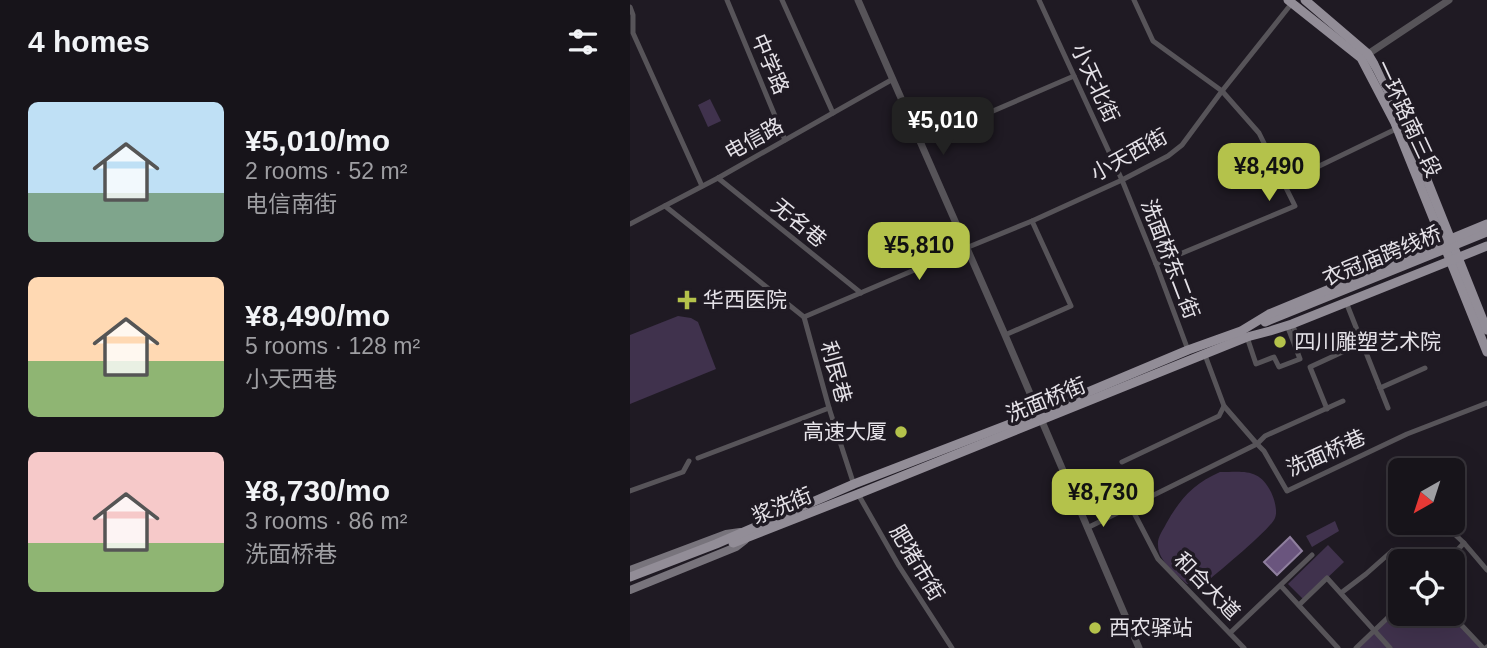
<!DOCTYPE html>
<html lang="en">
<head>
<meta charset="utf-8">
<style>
  :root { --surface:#17141a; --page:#201d23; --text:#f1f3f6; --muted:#9e9ea2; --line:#363339; --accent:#b4c24b }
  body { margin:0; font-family:Helvetica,"Noto Sans SC",sans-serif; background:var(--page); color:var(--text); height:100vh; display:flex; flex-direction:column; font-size:26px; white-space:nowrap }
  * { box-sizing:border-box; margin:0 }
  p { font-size:23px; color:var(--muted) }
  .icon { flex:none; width:38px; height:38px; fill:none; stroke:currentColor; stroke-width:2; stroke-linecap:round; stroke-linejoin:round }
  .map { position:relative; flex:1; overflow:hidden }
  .drawer { display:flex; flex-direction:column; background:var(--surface); width:630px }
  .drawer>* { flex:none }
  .needle { width:46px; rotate:219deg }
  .controls { position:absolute; left:758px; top:458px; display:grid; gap:14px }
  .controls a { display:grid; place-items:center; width:77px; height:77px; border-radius:10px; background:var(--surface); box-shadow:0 7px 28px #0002,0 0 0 2px var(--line); font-size:35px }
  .price { position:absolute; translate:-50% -60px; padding:0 16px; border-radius:14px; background:var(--accent); color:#111; font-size:23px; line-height:46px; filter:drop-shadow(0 2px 4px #0008) }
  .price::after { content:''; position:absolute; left:50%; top:42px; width:21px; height:16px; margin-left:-10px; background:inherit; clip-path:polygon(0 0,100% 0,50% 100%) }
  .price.selected { background:#222; color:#fff }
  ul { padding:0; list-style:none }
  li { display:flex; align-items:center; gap:21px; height:175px; padding:0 28px }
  li span { display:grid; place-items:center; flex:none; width:196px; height:140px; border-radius:10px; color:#555 }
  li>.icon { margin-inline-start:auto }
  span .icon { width:84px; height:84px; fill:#fffc; stroke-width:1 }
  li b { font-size:30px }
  h2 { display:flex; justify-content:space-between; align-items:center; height:84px; padding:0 28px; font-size:30px }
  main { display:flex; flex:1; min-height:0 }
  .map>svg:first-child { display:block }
</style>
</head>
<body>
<main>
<section class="drawer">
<h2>4 homes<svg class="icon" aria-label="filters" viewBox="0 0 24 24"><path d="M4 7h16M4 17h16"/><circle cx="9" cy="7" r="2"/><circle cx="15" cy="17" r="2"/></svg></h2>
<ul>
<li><span style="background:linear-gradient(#bfe0f5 65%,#7fa58c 0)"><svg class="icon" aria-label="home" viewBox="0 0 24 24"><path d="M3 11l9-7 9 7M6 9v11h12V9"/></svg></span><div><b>¥5,010/mo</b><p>2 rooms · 52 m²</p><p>电信南街</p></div></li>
<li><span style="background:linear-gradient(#ffd9b3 60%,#8fb573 0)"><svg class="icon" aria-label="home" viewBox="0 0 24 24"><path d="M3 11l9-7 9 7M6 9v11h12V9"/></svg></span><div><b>¥8,490/mo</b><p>5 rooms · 128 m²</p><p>小天西巷</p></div></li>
<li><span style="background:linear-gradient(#f6c9c9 65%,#8fb573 0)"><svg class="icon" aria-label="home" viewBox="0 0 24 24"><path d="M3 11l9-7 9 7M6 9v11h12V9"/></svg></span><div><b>¥8,730/mo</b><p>3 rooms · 86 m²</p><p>洗面桥巷</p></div></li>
</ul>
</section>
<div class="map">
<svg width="857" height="648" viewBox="0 0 857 648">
  <rect width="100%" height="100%" fill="#1f1a23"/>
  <!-- green -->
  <g fill="#40324d">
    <polygon points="80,99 91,121 78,127 68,105"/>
    <polygon points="48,316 61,318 68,322 86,369 0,404 0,335"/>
    <path d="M590,472C614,472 629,468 641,492C644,498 648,511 645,518C642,528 586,574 574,584H557C546,574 528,561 528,545C527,538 533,530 536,524C550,499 563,484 590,472Z"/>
    <polygon points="705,521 709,531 682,547 676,536"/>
    <polygon points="698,545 714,562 674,600 658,584"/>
    <polygon points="770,606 770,614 821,614 852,648 726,648"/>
  </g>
  <!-- water -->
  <polygon fill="#6a557e" stroke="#8f7f9e" stroke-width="2" points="660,537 672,551 647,575 634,562"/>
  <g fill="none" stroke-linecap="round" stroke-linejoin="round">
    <!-- minor -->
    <g stroke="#575459" stroke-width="5">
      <polyline points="97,0 155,140"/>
      <polyline points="152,0 203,113"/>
      <polyline points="409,0 492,180 526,264 558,350"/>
      <polyline points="504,0 523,41 592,91 629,133 665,206 526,264"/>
      <polyline points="0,7 3,15 3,33 72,186"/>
      <polyline points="291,142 444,76"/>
      <polyline points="88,178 231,293"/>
      <polyline points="654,183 766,129"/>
      <polyline points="35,206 174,317"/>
      <polyline points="0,224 88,178 263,79"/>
      <polyline points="716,302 758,408"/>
      <polyline points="662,324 672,348 702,335"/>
      <polyline points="375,335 441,306 402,221"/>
      <polyline points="617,337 626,364 644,357 649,367 670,359 657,325"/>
      <polyline points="575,355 594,406 627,444 634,451 657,491 777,434 857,403"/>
      <polyline points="750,388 795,368"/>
      <polyline points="697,409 680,367 732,343"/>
      <polyline points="68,458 199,408"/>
      <polyline points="492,462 589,416 594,406"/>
      <polyline points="224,485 199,408 174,317 336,248 402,221 492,180 538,156 552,145 592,91 662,3"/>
      <polyline points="0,491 53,472 59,461"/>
      <polyline points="228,494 269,566 322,648"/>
      <polyline points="501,507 528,559 614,648"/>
      <polyline points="826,522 818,528 834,543 857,570"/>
      <polyline points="457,528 627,444 635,436 713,401"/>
      <polyline points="816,562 834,543"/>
      <polyline points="651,586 708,648"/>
      <polyline points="711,593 736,574 762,551 772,562"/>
      <polyline points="669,605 697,578 760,648"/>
      <polyline points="821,614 853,648"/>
      <polyline points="600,633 682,555"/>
      <polyline points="726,648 770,606"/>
      <polyline points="856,648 857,647"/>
    </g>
    <!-- tertiary -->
    <g stroke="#575459" stroke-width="7">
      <polyline points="228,0 375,335 509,648"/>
      <polyline points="735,56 819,0"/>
    </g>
    <!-- secondary -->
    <g stroke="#78747c" stroke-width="8">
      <polyline points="0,570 96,534 110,532"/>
      <polyline points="0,590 106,547 115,540"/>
    </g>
    <!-- primary -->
    <g stroke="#928d97" stroke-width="9">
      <polyline points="658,0 731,58 765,123 857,352"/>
      <polyline points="675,0 738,54 747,69 773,120 857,330"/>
      <polyline points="635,322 857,232"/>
      <polyline points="103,543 228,494 617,337 640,331 662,324 857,246"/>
      <polyline points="0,577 86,544 224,484 408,413 558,350 611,331 639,314 857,224"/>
    </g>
  </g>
  <!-- markers -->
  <g fill="#b4c24b" stroke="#1f1a23" stroke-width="2.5">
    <path d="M53.5 289.5h7v7h7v7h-7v7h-7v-7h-7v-7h7z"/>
    <circle cx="650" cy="342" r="7"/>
    <circle cx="271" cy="432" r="7"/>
    <circle cx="465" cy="628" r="7"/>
  </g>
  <g text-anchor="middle" stroke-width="7" stroke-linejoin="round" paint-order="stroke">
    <!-- street labels -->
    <g font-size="21" fill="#e5e2e8" stroke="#1f1a23">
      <text transform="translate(140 64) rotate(67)" y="7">中学路</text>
      <text transform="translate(465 83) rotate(65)" y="7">小天北街</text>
      <text transform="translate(778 119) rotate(65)" y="7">一环路南三段</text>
      <text transform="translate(124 139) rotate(-29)" y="7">电信路</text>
      <text transform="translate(499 155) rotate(-29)" y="7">小天西街</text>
      <text transform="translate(169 223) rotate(39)" y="7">无名巷</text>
      <text transform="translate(752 256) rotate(-22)" y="7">衣冠庙跨线桥</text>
      <text transform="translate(540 259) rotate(69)" y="7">洗面桥东二街</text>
      <text transform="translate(206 372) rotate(75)" y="7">利民巷</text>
      <text transform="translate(416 400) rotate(-22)" y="7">洗面桥街</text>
      <text transform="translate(696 453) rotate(-24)" y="7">洗面桥巷</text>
      <text transform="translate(152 506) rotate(-22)" y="7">浆洗街</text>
      <text transform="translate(287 563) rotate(59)" y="7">肥猪市街</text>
      <text transform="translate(577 586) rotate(46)" y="7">和合大道</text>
    </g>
    <!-- poi labels -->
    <g font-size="21" fill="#e5e2e8" stroke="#1f1a23" text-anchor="start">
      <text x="73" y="307">华西医院</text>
      <text x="664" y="349">四川雕塑艺术院</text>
      <text x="257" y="439" text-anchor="end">高速大厦</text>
      <text x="479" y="635">西农驿站</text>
    </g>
  </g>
</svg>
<div class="controls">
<a><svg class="needle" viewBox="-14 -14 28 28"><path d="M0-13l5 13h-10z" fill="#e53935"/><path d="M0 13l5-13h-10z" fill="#9e9ea2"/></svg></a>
<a><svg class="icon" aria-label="locate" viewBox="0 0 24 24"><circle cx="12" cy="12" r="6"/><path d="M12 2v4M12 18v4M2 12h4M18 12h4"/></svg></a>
</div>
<b class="price selected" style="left:313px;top:157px">¥5,010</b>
<b class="price" style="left:639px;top:203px">¥8,490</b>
<b class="price" style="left:289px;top:282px">¥5,810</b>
<b class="price" style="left:473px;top:529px">¥8,730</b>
</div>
</main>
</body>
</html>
